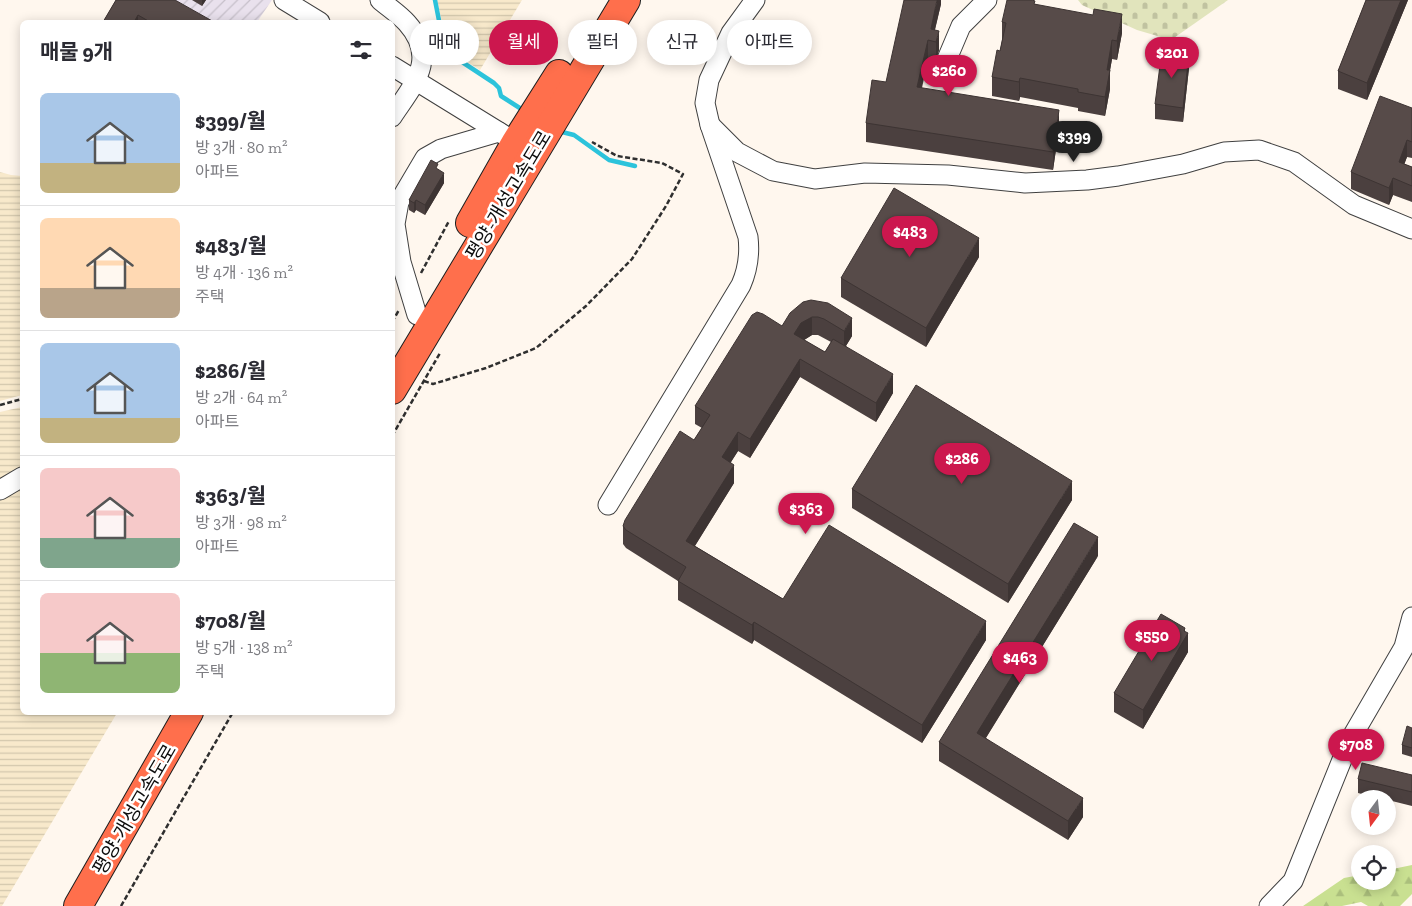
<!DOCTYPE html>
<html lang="ko">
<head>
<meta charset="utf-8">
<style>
  :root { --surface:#fff; --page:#f7f7f7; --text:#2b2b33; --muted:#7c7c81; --line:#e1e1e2; --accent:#cc174e }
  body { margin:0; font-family:"Zilla Slab","Noto Sans KR",serif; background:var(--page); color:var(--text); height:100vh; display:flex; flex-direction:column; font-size:19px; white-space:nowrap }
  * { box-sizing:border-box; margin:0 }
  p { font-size:16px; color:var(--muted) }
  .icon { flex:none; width:28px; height:28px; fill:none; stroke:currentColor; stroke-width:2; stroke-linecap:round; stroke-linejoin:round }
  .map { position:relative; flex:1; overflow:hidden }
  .side { position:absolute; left:20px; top:20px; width:375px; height:695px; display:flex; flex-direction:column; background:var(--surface); border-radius:8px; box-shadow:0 2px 12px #0003 }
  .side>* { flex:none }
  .top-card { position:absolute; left:410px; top:20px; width:475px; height:45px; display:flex; gap:10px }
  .needle { width:32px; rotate:195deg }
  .buttons { position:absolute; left:1351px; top:790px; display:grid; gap:10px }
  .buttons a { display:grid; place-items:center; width:45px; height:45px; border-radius:50%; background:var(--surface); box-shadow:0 2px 12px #0003; font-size:25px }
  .price { position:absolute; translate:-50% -42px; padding:0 11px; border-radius:18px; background:var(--accent); color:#fff; font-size:16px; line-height:32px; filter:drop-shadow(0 1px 2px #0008) }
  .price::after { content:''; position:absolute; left:50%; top:30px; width:15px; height:11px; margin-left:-8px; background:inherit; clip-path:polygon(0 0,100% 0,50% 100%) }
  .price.current { background:#222; color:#fff }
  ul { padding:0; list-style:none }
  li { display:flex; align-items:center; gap:15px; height:125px; padding:0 20px }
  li+li { border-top:1px solid var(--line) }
  li span { display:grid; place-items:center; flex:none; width:140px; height:100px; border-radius:8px; color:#555 }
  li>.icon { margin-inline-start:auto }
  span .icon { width:60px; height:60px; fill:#fffc; stroke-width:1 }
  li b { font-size:21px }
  h2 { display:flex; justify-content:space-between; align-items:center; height:60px; padding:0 20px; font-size:21px }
  .chip { padding:0 18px; border-radius:22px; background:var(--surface); box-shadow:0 2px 12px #0003; font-size:18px; line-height:45px }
  .chip.current { background:var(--accent); color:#fff }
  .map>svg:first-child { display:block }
</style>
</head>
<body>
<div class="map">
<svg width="1412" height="906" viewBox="0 0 1412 906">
  <defs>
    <pattern id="industrial-furrows" width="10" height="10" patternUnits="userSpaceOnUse" patternTransform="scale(1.25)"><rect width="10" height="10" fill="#e9e1ed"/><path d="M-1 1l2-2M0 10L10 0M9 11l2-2" fill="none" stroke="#c7c0ca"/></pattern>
    <pattern id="farmland-rules" width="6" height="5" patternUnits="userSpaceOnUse" patternTransform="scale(1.25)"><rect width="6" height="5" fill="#f8e9cb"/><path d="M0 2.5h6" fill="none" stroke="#d3c7ad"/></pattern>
    <pattern id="forest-firs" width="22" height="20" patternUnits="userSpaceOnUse" patternTransform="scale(1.25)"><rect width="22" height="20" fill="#c9e091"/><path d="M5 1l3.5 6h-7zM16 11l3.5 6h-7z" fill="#abbf7c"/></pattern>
    <pattern id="cemetery-stones" width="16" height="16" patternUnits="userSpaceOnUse" patternTransform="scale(1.25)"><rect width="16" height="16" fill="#e1e4bc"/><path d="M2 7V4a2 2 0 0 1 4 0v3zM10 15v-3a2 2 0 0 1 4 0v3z" fill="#c0c2a0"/></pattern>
  </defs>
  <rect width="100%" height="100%" fill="#fff7ee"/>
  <!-- industrial -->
  <polygon fill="url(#industrial-furrows)" points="169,0 272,0 257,22 207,22"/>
  <!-- farmland -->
  <g fill="url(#farmland-rules)">
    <polygon points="437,0 522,0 480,70 455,54 446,40"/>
    <polygon points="0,172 11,175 22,176 22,395 0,401"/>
    <polygon points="22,407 22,470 0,482 0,412"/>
    <polygon points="22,486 22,712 117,713 2,906 0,906 0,499"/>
  </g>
  <!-- forest -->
  <polygon fill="url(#forest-firs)" points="1412,865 1412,894 1400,906 1368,906 1361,902 1342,906 1303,906 1344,878 1360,875 1360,881 1388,881 1388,870"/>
  <!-- cemetery -->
  <polygon fill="url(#cemetery-stones)" points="1078,0 1228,0 1171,40 1137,30 1082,5"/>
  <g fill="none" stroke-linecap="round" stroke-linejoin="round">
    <!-- stream -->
    <g stroke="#2cc3db" stroke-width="4.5">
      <polyline points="435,0 443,41 453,56 494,83 499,88 501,96 526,112"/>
      <polyline points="558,131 574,135 609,160 635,166"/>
    </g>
    <defs>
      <g id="minor">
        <polyline points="284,0 320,22"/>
        <path d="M380,0C388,7 399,14 407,23C439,59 413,85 392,117"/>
        <polyline points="947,59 961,26 987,0"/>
        <polyline points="392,66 504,135"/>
        <polyline points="710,125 737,152 773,171 815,179 865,173 948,175 1025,183 1087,180 1118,176 1183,164 1224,152 1259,150 1294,162 1354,205 1412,229"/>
        <polyline points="417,315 401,262 395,224 399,202 425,158 441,149 499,132"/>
        <polyline points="0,490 22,477"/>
        <path d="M608,505L741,285C748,269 750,254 748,237L710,125L705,103L709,80L731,33L755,0"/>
        <polyline points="1269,906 1293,881 1350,740 1404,647 1412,617"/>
      </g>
      <g id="highway">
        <polyline points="470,223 516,142 559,74"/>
        <polyline points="392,390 626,0"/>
        <polyline points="78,906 189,712"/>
      </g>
    </defs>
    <!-- minor casing -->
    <use href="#minor" stroke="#404040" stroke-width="21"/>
    <!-- highway casing -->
    <use href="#highway" stroke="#1e1e1e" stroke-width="30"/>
    <!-- path -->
    <g stroke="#2f2f2f" stroke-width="2.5" stroke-dasharray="5 2.5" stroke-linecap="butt">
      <polyline points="421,273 449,221"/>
      <polyline points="392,322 399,310"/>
      <polyline points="424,381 433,384 486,368 536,348 586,306 632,259 666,206 683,174 662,163 617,156 592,142"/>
      <polyline points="0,405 22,399"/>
      <polyline points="392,436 440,353"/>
      <polyline points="121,906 233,712"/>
    </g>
    <!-- minor -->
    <use href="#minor" stroke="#fff" stroke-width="19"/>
    <!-- highway -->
    <use href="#highway" stroke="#ff6f4c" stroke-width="28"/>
  </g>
  <!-- wall -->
  <g fill="#4b403f" fill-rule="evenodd">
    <polygon points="116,0 214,22 103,22"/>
    <polygon points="192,0 206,0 202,6"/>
    <polygon points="941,0 941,4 935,30 939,50 936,60 928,59 922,88 1059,129 1053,170 866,142 866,123 886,82"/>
    <polygon points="1366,0 1408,0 1367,100 1338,89 1338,71"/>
    <polygon points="1035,4 1122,33 1117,60 1112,59 1110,70 1110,89 1105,116 1078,111 1078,108 1020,97 1019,101 992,96 992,77 1000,51 1002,40 1002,22"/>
    <polygon points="1189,68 1183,122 1155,119 1155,104"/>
    <polygon points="1412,108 1412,158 1407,157 1404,164 1412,167 1412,202 1393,195 1389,205 1351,189 1351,172"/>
    <polygon points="438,169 444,183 425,215 416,210 414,213 409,210 409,200"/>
    <polygon points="979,257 926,347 841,297 841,278"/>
    <path d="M803,302L852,336L846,346L893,393L876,422L800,377L750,458L738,451L731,462L734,483L695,546L783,599L986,640L922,743L754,640L752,644L678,600V581L626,548L623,544V526L694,440L702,428L695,424V406L782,326ZM812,335H818L831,342L825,352L804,340Z"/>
    <polygon points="852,489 1072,500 1008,603 852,508"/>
    <polygon points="1098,556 986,738 1083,817 1068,840 939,761 939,742"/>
    <polygon points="1185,632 1188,652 1143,729 1114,712 1114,693"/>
    <polygon points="1412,728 1412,757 1402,754 1402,745"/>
    <polygon points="1412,775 1412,806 1388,800 1388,799 1381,799 1358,793 1358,779"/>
  </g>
  <!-- shaded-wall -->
  <g fill="#3d3433">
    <polygon points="202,0 206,0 202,6"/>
    <polygon points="937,0 941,0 941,4 932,41 931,29"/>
    <polygon points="1401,0 1408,0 1367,100 1367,83"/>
    <polygon points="1122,14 1122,33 1117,60 1117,41"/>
    <polygon points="138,15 138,22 134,22"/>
    <polygon points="939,31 939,50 936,60 936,42"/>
    <polygon points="928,40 928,59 917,106 917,87"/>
    <polygon points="1112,40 1112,59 1107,88 1107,70"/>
    <polygon points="1189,54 1189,68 1183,122 1183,108"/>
    <polygon points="1110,70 1110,89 1105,116 1105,97"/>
    <polygon points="1020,78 1020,97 1019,101 1019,82"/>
    <polygon points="1059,110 1059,129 1053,170 1053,152"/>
    <polygon points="1407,140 1407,157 1399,179 1399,162"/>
    <polygon points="444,173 444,183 425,215 425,205"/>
    <polygon points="1393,178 1393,195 1389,205 1389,188"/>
    <polygon points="416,200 416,210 414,213 414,203"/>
    <polygon points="979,238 979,257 926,347 926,328"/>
    <polygon points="812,317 812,335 801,342 794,334 801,323"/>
    <polygon points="852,318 852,336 844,349 844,331"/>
    <polygon points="800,359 800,377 750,458 750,439"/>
    <polygon points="893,374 893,393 876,422 876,403"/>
    <polygon points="738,432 738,451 722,476 722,457"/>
    <polygon points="734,465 734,483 686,560 686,541"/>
    <polygon points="1072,481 1072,500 1008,603 1008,584"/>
    <polygon points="1098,537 1098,556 977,752 977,733"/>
    <polygon points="986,621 986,640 922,743 922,725"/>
    <polygon points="754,622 754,640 752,644 752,625"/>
    <polygon points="1185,628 1185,637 1188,633 1188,652 1143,729 1143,710"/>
    <polygon points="1083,798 1083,817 1068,840 1068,821"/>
  </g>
  <!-- building -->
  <g fill="#574b49" stroke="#3d3433">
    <polygon points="116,0 175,0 214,22 150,22 138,15 134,22 103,22"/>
    <polygon points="904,0 937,0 931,29 939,31 936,42 928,40 917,87 1059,110 1053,152 866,123 872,80 886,82"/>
    <polygon points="1007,0 1032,0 1035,1 1034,4 1093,15 1094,9 1122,14 1117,41 1112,40 1107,70 1110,70 1105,97 1078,92 1078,89 1020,78 1019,82 992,77 997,50 1000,51 1006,23 1002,22"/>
    <polygon points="1366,0 1401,0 1367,83 1338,71"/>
    <polygon points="1162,50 1189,54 1183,108 1155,104"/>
    <polygon points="1380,96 1412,108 1412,142 1407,140 1399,162 1412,167 1412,186 1393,178 1389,188 1351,172"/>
    <polygon points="431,160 438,164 436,168 444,173 425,205 416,200 414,203 409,200"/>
    <polygon points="894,188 979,238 926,328 841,278"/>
    <polygon points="811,300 828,303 852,318 844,331 824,319 818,317 812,317 801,323 794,334 825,352 833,339 893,374 876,403 800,359 750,439 738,432 722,457 734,465 686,541 783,599 829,525 986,621 922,725 754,622 752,625 678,581 686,567 626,530 623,526 625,520 680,431 694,440 710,415 695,406 752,315 757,312 763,314 782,326 790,313 803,302"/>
    <polygon points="916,385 1072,481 1008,584 852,489"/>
    <polygon points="1074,523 1098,537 977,733 1083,798 1068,821 939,742"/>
    <polygon points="1161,614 1185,628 1184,631 1188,633 1143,710 1114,693"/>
    <polygon points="1407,726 1412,728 1412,748 1402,745"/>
    <polygon points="1362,763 1412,775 1412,792 1358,779"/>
  </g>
  <g text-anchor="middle" stroke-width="5" stroke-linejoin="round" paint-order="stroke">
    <!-- street labels -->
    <g font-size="19" fill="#0d0d0d" stroke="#fff">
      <text transform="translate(508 195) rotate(-59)" y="7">평양-개성고속도로</text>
      <text transform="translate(134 809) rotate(-60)" y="7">평양-개성고속도로</text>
    </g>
  </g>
</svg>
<div class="buttons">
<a><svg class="needle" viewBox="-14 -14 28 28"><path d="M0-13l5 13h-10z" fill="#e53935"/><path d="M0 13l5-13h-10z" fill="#7c7c81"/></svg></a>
<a><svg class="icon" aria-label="locate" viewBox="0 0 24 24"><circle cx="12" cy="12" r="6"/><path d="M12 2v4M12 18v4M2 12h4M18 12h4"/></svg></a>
</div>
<b class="price" style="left:1172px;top:79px">$201</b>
<b class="price" style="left:949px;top:97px">$260</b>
<b class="price current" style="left:1074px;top:163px">$399</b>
<b class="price" style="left:910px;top:258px">$483</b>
<b class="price" style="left:962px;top:485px">$286</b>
<b class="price" style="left:806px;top:535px">$363</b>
<b class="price" style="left:1152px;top:662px">$550</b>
<b class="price" style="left:1020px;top:684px">$463</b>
<b class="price" style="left:1356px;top:771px">$708</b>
<div class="top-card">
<a class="chip">매매</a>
<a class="chip current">월세</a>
<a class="chip">필터</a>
<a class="chip">신규</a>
<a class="chip">아파트</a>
</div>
<section class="side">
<h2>매물 9개<svg class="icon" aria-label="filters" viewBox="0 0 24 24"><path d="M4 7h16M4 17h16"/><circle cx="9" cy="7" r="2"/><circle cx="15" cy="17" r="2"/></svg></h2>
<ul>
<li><span style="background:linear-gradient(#a9c7e8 70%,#c2b280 0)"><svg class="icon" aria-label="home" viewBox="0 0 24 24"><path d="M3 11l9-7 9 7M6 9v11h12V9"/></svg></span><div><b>$399/월</b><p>방 3개 · 80 m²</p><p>아파트</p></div></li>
<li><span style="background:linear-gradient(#ffd9b3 70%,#b9a48a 0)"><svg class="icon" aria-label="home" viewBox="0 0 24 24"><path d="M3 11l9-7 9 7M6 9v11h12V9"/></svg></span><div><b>$483/월</b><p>방 4개 · 136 m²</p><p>주택</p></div></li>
<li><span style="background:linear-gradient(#a9c7e8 75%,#c2b280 0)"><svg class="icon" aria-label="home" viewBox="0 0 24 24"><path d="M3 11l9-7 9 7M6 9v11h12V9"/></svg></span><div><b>$286/월</b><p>방 2개 · 64 m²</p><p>아파트</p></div></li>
<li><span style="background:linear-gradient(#f6c9c9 70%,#7fa58c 0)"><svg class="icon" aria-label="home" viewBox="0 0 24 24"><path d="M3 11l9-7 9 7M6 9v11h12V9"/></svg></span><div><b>$363/월</b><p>방 3개 · 98 m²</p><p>아파트</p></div></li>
<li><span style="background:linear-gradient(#f6c9c9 60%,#8fb573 0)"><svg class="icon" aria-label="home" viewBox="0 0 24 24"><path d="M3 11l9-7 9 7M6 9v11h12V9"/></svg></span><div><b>$708/월</b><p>방 5개 · 138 m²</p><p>주택</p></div></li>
</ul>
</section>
</div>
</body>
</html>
